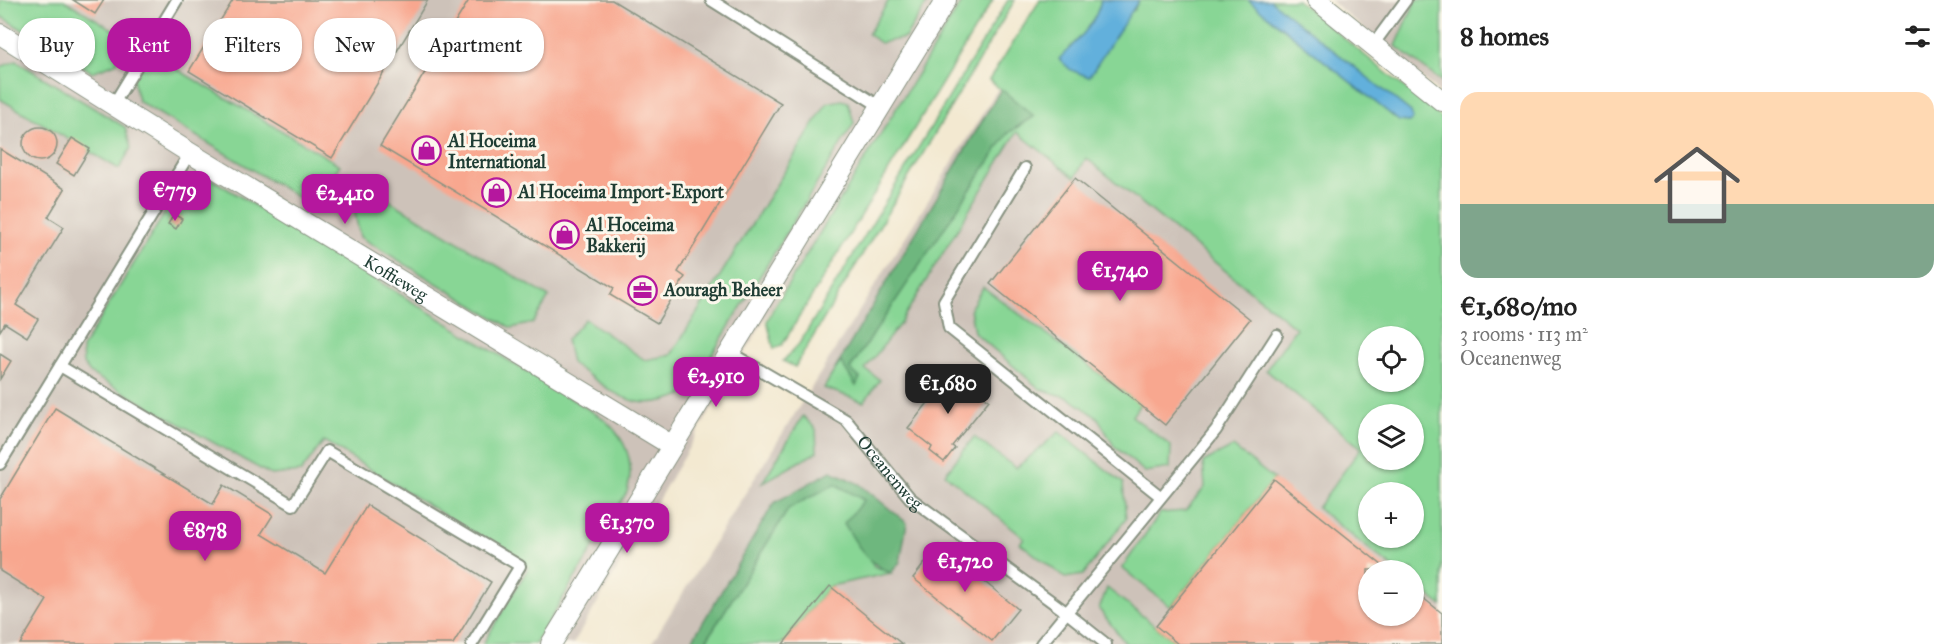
<!DOCTYPE html>
<html lang="en">
<head>
<meta charset="utf-8">
<style>
  :root { --surface:#fff; --page:#f2f2f2; --text:#222; --muted:#767676; --accent:#b5179e }
  body { margin:0; font-family:"IM FELL Great Primer",serif; background:var(--page); color:var(--text); height:100vh; display:flex; flex-direction:column; font-size:22px; white-space:nowrap }
  * { box-sizing:border-box; margin:0 }
  p { font-size:20px; color:var(--muted) }
  .icon { flex:none; width:33px; height:33px; fill:none; stroke:currentColor; stroke-width:2; stroke-linecap:round; stroke-linejoin:round }
  .map { position:relative; flex:1; overflow:hidden }
  .side { display:flex; flex-direction:column; background:var(--surface); width:510px }
  .side>* { flex:none }
  .guide { position:absolute; left:18px; top:18px; width:570px; height:54px; display:flex; gap:12px }
  .controls { position:absolute; left:1358px; top:326px; display:grid; gap:12px }
  .controls a { display:grid; place-items:center; width:66px; height:66px; border-radius:50%; background:var(--surface); box-shadow:0 2px 4px #0004; font-size:30px }
  .price { position:absolute; translate:-50% -51px; padding:0 14px; border-radius:12px; background:var(--accent); color:#fff; font-size:20px; line-height:39px; filter:drop-shadow(0 2px 3px #0008) }
  .price::after { content:''; position:absolute; left:50%; top:36px; width:18px; height:14px; margin-left:-9px; background:inherit; clip-path:polygon(0 0,100% 0,50% 100%) }
  .price.on { background:#222; color:#fff }
  ul { padding:0; list-style:none }
  li { display:grid; align-content:center; gap:12px; height:318px; padding:0 18px }
  li span { display:grid; place-items:center; height:186px; border-radius:18px; color:#555 }
  li>.icon { margin-inline-start:auto }
  span .icon { width:108px; height:108px; fill:#fffc; stroke-width:1 }
  li b { font-size:26px }
  h2 { display:flex; justify-content:space-between; align-items:center; height:72px; padding:0 18px; font-size:26px }
  .tag { padding:0 21px; border-radius:24px; background:var(--surface); box-shadow:0 2px 4px #0004; font-size:21px; line-height:54px }
  .tag.on { background:var(--accent); color:#fff }
  main { display:flex; flex:1; min-height:0 }
  .map>svg:first-child { display:block }
</style>
</head>
<body>
<main>
<div class="map">
<svg width="1442" height="644" viewBox="0 0 1442 644">
  <rect width="100%" height="100%" fill="#fbf7ec"/>
  <filter id="ink" filterUnits="userSpaceOnUse"><feTurbulence type="fractalNoise" baseFrequency=".0167" numOctaves="2"/><feDisplacementMap in="SourceGraphic" scale="12" xChannelSelector="R" yChannelSelector="G"/><feConvolveMatrix kernelMatrix="1 2 1 2 8 2 1 2 1" color-interpolation-filters="sRGB"/></filter>
  <filter id="wash" filterUnits="userSpaceOnUse"><feTurbulence type="fractalNoise" baseFrequency=".008" numOctaves="4" result="noise"/><feDisplacementMap in="SourceGraphic" scale="24" xChannelSelector="R" yChannelSelector="G"/><feGaussianBlur stdDeviation="1.35" result="paint"/><feColorMatrix in="noise" values="0 0 0 0 0 0 0 0 0 0 0 0 0 0 0 0 0 1.4 0 .05"/><feComposite in="paint" operator="in"/></filter>
  <g filter="url(#wash)">
    <rect width="100%" height="100%" fill="#f3e9d1"/>
    <!-- industrial -->
    <g fill="#cdc2b9" fill-rule="evenodd">
      <polygon points="0,0 967,0 760,327 573,644 0,644"/>
      <polygon points="1330,0 1442,0 1442,95"/>
      <path d="M1001,84L1368,381H1374L1442,436V644H651ZM1368,414H1413V459H1368ZM1368,492H1413V537H1368ZM1368,570H1413V615H1368Z"/>
    </g>
    <!-- green -->
    <g fill="#88d695" stroke="#548a64" stroke-width="1.5" fill-rule="evenodd">
      <polygon points="0,0 64,0 129,39 116,63 92,72 0,16"/>
      <polygon points="889,0 929,0 905,38 880,43 868,34"/>
      <polygon points="963,0 993,0 782,345 774,349 767,321 773,309"/>
      <polygon points="1008,0 1015,0 795,367 783,361 799,344"/>
      <path d="M1040,0H1101C1096,22 1085,34 1069,48L1134,10L1139,0H1248L1399,121L1409,122L1411,112L1270,0H1297L1442,118V606L1413,584V570H1396L1317,508L1361,448L1266,370L1296,328L1086,158L1075,178L1017,132L899,325L865,369L880,380L864,402L824,388L840,361L1008,133L1034,117L989,80ZM1368,336H1413V381H1368ZM1368,414H1413V459H1368ZM1368,492H1413V537H1368Z"/>
      <polygon points="1416,0 1442,0 1442,82 1396,46"/>
      <polygon points="149,53 340,165 319,194 301,199 138,101 133,79"/>
      <polygon points="16,61 125,127 131,148 119,169 0,99 0,67"/>
      <path d="M842,100L848,102L854,123L689,392C633,418 616,393 571,363L566,340L585,319L645,360L671,355L827,103Z"/>
      <path d="M203,174L601,417C626,437 636,461 627,492L535,644H483L529,567L324,441L301,472L271,475L91,374L83,364L82,348L184,182Z"/>
      <polygon points="367,187 549,297 533,323 511,328 360,237 354,209"/>
      <polygon points="983,287 1140,404 1132,416 1171,446 1170,468 1145,472 1114,446 1098,418 1069,398 1040,389 974,332 970,309"/>
      <polygon points="803,416 816,429 817,452 762,483"/>
      <polygon points="1059,432 1123,483 1126,519 1083,575 1065,578 1020,543 1024,538 945,474 974,437 1016,468"/>
      <polygon points="1233,447 1274,479 1171,607 1122,568 1160,513 1185,511 1205,487 1203,462"/>
      <polygon points="835,484 864,500 873,566 891,573 830,586 783,644 704,644 789,508"/>
      <polygon points="1107,588 1178,644 1126,644 1099,609"/>
    </g>
    <!-- forest -->
    <g fill="#6eb77e" stroke="#467a59" stroke-width="1.5">
      <polygon points="1001,89 1034,116 1008,133 850,369 860,378 856,386 841,362 834,371"/>
      <path d="M831,471L859,484L907,523L900,562L891,573C865,562 858,546 844,523L864,500L835,484L789,508L704,644H690L774,503Z"/>
    </g>
    <!-- water -->
    <g fill="#62b0dc" stroke="#407688" stroke-width="1.5">
      <path d="M1101,0H1139L1089,77L1071,70L1059,59C1077,40 1095,27 1101,0Z"/>
      <polygon points="1248,0 1270,0 1411,112 1413,118 1409,122 1399,121"/>
    </g>
    <g id="blocks">
      <!-- building -->
      <g fill="#f8a78f">
        <polygon points="73,0 104,0 95,14"/>
        <polygon points="233,0 428,0 332,158 189,71"/>
        <polygon points="469,0 612,0 781,103 678,272 685,277 657,323 610,295 614,288 380,146"/>
        <circle cx="40" cy="144" r="17"/>
        <polygon points="72,138 90,149 74,175 56,164"/>
        <polygon points="0,149 65,189 48,217 64,227 16,305 38,319 27,337 5,323 0,331"/>
        <polygon points="1075,178 1250,319 1165,425 990,284"/>
        <polygon points="174,214 182,219 176,229 168,224"/>
        <polygon points="0,354 11,361 0,379"/>
        <polygon points="953,371 989,400 952,446 955,448 944,462 930,451 932,447 908,428"/>
        <polygon points="55,408 213,504 224,485 273,515 261,534 325,573 367,505 491,582 453,644 20,644 47,600 0,571 0,499"/>
        <polygon points="1274,479 1388,570 1368,570 1368,615 1413,615 1413,590 1442,613 1442,644 1178,644 1156,626"/>
        <polygon points="939,545 1018,609 992,641 913,578"/>
        <polygon points="830,586 873,621 902,644 783,644"/>
      </g>
    </g>
  </g>
  <g filter="url(#ink)">
    <use href="#blocks" fill-opacity="0" stroke="#899382" stroke-width="1.5"/>
    <g fill="none" stroke-linecap="round" stroke-linejoin="round">
      <defs>
        <g id="lane">
          <polyline points="711,0 881,107"/>
          <polyline points="1373,45 1406,0"/>
          <polyline points="113,105 177,0"/>
          <polyline points="1025,168 944,301 949,328 1160,496"/>
          <path id="s1" d="M729,352L846,420L910,498L1066,612L1106,644"/>
          <polyline points="60,366 293,505 327,451 520,566 472,644"/>
          <polyline points="0,464 190,153"/>
          <polyline points="1041,644 1216,430 1277,335"/>
        </g>
        <g id="street">
          <polyline points="1317,0 1442,101"/>
          <path id="s2" d="M0,34L190,153L671,445"/>
          <polyline points="551,644 946,0"/>
        </g>
      </defs>
      <!-- lane casing -->
      <use href="#lane" stroke="#899382" stroke-width="14"/>
      <!-- street casing -->
      <use href="#street" stroke="#899382" stroke-width="22"/>
      <!-- lane -->
      <use href="#lane" stroke="#fff" stroke-width="10"/>
      <!-- street -->
      <use href="#street" stroke="#fff" stroke-width="20"/>
    </g>
  </g>
  <!-- icons -->
  <defs>
    <symbol id="shop-ring" viewBox="-11 -11 22 22"><circle r="9.5" fill="#fbf7ec" stroke="#b5179e" stroke-width="1.5"/><path d="M-5-2.5h2.3a2.7 3.5 0 0 1 5.4 0H5L5.5 6h-11ZM-1.5-2.5h3a1.5 2.3 0 0 0-3 0Z" fill="#b5179e"/></symbol>
    <symbol id="office-ring" viewBox="-11 -11 22 22"><circle r="9.5" fill="#fbf7ec" stroke="#b5179e" stroke-width="1.5"/><path d="M-6-3h4V-5.5h4V-3h4V5H-6ZM-1-4.5V-3h2v-1.5ZM-6 0V1H6V0Z" fill="#b5179e"/></symbol>
  </defs>
  <g fill-rule="evenodd">
    <use href="#shop-ring" x="410" y="134" width="33" height="33"/>
    <use href="#shop-ring" x="480" y="176" width="33" height="33"/>
    <use href="#shop-ring" x="548" y="218" width="33" height="33"/>
    <use href="#office-ring" x="626" y="274" width="33" height="33"/>
  </g>
  <g text-anchor="middle" stroke-width="6" stroke-linejoin="round" paint-order="stroke">
    <!-- poi labels -->
    <g font-size="18" font-weight="bold" fill="#1f3d34" stroke="#fbf7ec" text-anchor="start">
      <text x="448" y="147">Al Hoceima<tspan x="448" dy="21">International</tspan></text>
      <text x="518" y="198">Al Hoceima Import-Export</text>
      <text x="586" y="231">Al Hoceima<tspan x="586" dy="21">Bakkerij</tspan></text>
      <text x="664" y="296">Aouragh Beheer</text>
    </g>
    <!-- street labels -->
    <g font-size="18" fill="#1f3d34" stroke="#fbf7ec">
      <text dy="6" stroke="none"><textPath href="#s2" startOffset="465">Koffieweg</textPath></text>
      <text dy="6" stroke="none"><textPath href="#s1" startOffset="204">Oceanenweg</textPath></text>
    </g>
  </g>
</svg>
<div class="controls">
<a><svg class="icon" aria-label="locate" viewBox="0 0 24 24"><circle cx="12" cy="12" r="6"/><path d="M12 2v4M12 18v4M2 12h4M18 12h4"/></svg></a>
<a><svg class="icon" aria-label="layers" viewBox="0 0 24 24"><path d="M12 4l9 5-9 5-9-5zM3 14l9 5 9-5"/></svg></a>
<a>+</a>
<a>−</a>
</div>
<b class="price" style="left:175px;top:222px">€779</b>
<b class="price" style="left:345px;top:225px">€2,410</b>
<b class="price" style="left:1120px;top:302px">€1,740</b>
<b class="price" style="left:716px;top:408px">€2,910</b>
<b class="price on" style="left:948px;top:415px">€1,680</b>
<b class="price" style="left:627px;top:554px">€1,370</b>
<b class="price" style="left:205px;top:562px">€878</b>
<b class="price" style="left:965px;top:593px">€1,720</b>
<div class="guide">
<a class="tag">Buy</a>
<a class="tag on">Rent</a>
<a class="tag">Filters</a>
<a class="tag">New</a>
<a class="tag">Apartment</a>
</div>
</div>
<section class="side">
<h2>8 homes<svg class="icon" aria-label="filters" viewBox="0 0 24 24"><path d="M4 7h16M4 17h16"/><circle cx="9" cy="7" r="2"/><circle cx="15" cy="17" r="2"/></svg></h2>
<ul>
<li><span style="background:linear-gradient(#ffd9b3 60%,#7fa58c 0)"><svg class="icon" aria-label="home" viewBox="0 0 24 24"><path d="M3 11l9-7 9 7M6 9v11h12V9"/></svg></span><div><b>€1,680/mo</b><p>3 rooms · 113 m²</p><p>Oceanenweg</p></div></li>
</ul>
</section>
</main>
</body>
</html>
